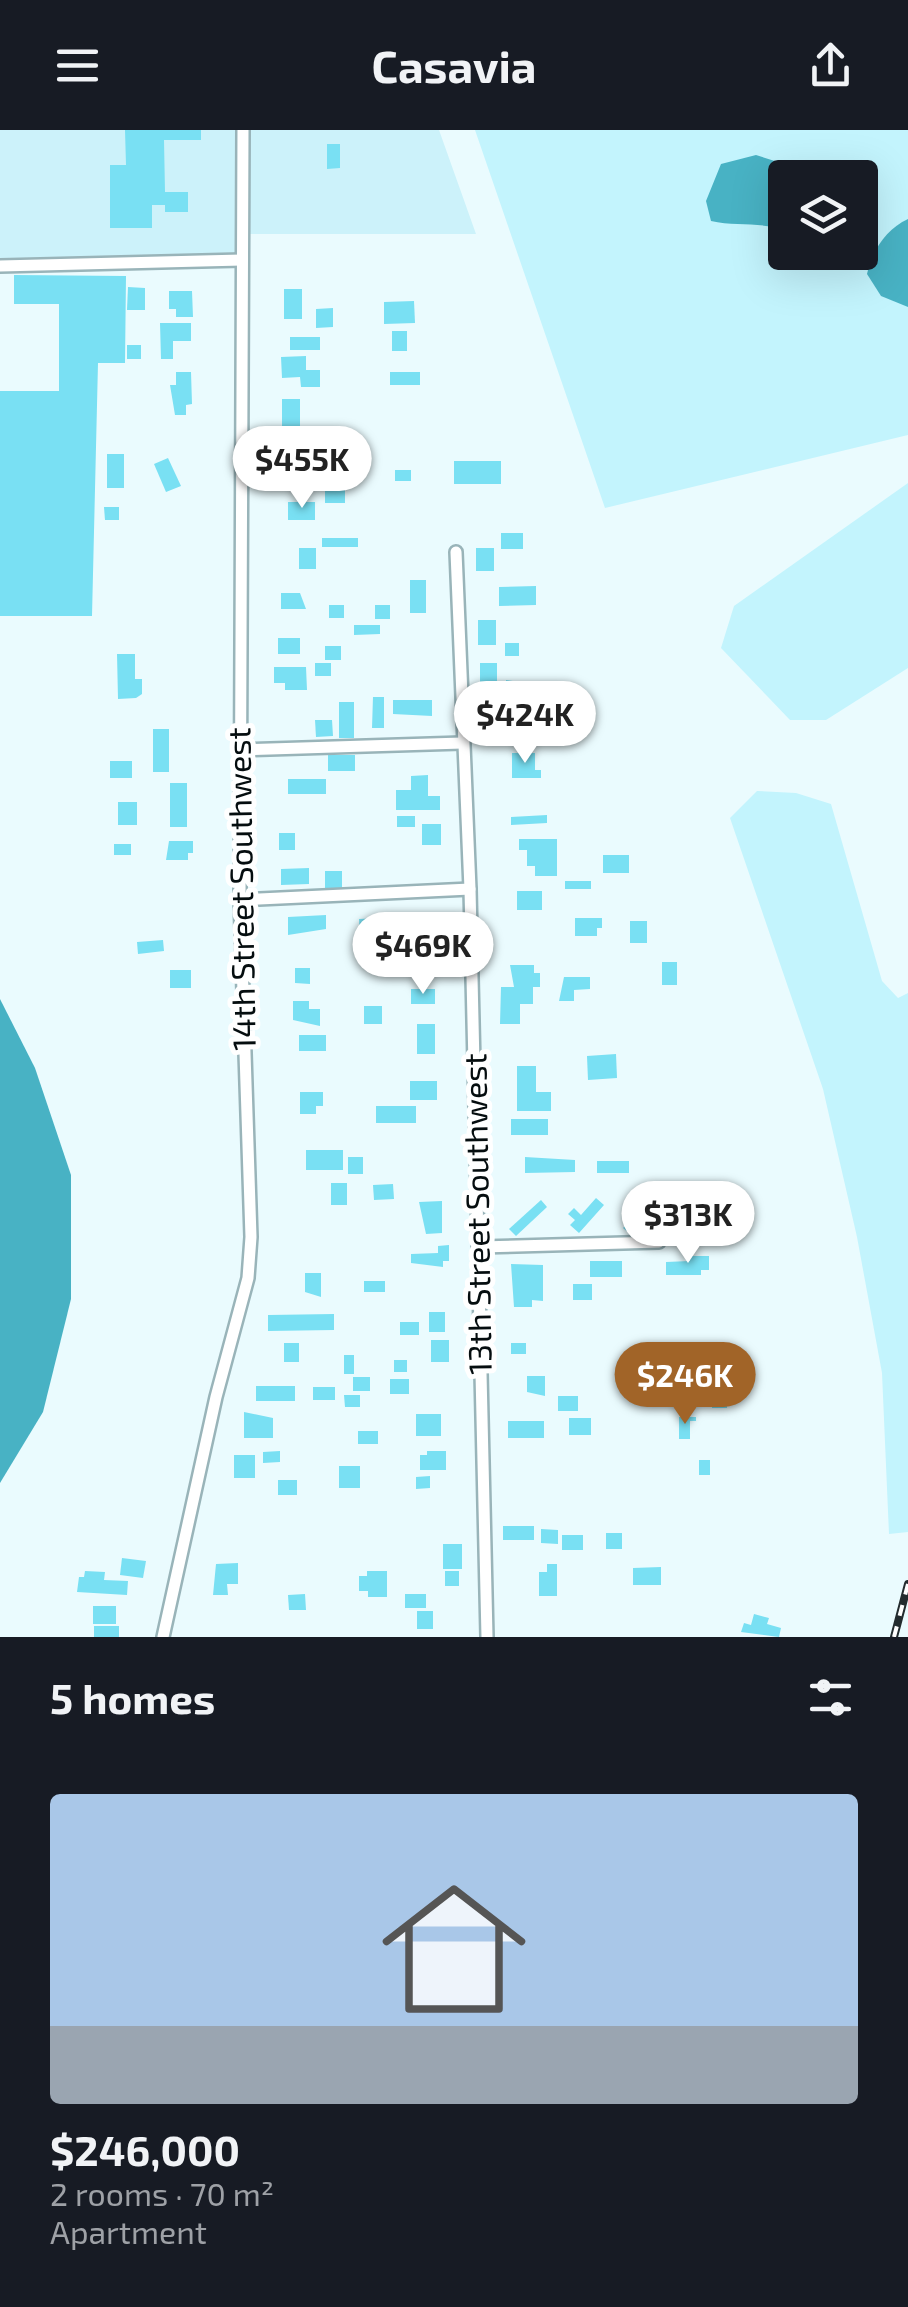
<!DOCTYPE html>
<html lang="en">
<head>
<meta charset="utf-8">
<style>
  :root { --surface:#171b24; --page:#242831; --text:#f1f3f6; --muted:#9ea1a6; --line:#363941; --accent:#a16428 }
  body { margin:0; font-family:"Exo 2",sans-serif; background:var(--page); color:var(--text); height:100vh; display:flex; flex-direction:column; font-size:38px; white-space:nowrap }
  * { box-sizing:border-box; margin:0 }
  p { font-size:32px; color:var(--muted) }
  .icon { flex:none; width:55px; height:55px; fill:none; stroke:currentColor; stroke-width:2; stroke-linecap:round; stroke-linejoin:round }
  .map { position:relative; height:1507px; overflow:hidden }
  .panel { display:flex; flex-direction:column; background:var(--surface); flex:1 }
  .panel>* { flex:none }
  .buttons { position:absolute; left:768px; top:30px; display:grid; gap:20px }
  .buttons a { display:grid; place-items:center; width:110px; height:110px; border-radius:10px; background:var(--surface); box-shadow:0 10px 40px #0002; font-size:50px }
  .price { position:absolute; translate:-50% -85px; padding:0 22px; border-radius:35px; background:#fff; color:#222; font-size:32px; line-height:65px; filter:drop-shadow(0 2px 5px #0008) }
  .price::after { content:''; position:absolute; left:50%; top:60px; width:30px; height:22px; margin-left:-15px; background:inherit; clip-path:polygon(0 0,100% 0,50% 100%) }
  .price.selected { background:var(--accent); color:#fff }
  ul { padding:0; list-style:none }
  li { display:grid; align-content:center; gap:20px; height:530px; padding:0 50px }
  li+li { border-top:2px solid var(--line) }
  li span { display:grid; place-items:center; height:310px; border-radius:10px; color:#555 }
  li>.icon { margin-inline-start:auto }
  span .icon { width:180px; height:180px; fill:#fffc; stroke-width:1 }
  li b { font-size:42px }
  h2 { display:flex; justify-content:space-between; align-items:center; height:120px; padding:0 50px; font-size:42px }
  header { display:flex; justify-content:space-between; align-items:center; height:130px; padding:0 50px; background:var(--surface); font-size:45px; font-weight:700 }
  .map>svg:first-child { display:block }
</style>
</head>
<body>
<header><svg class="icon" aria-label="menu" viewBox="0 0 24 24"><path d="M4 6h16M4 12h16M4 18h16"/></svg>Casavia<svg class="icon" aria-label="share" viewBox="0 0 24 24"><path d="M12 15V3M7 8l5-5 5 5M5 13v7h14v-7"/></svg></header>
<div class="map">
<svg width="908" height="1507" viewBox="0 0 908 1507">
  <rect width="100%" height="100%" fill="#eafbfe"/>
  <!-- built -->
  <polygon fill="#ccf2fa" points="0,0 439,0 476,104 243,104 242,130 0,136"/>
  <!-- green -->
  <g fill="#c3f4fd" fill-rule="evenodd">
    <path d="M475,0H908V305L605,378ZM785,48H860V122H785Z"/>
    <polygon points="908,353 908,538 826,590 790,590 721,518 734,476"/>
    <polygon points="757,661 796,663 831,674 882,851 898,868 908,863 908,1402 889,1404 882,1243 857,1107 823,959 730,688"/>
  </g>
  <!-- water -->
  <g fill="#48b2c4">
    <path d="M756,25L825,47L785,48V101C762,91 736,97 711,91L706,71L721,34Z"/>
    <path d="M908,89V177L881,166L867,144C872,121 886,99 908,89Z"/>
    <polygon points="0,869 35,938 71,1045 71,1169 43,1282 0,1353"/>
  </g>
  <!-- building -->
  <g fill="#79e0f3">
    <polygon points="125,0 201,0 201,10 164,10 165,62 188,62 188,82 165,82 165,75 152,75 152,98 110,98 110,35 126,35"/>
    <polygon points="327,14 340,14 340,38 327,39"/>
    <polygon points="14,145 126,146 125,233 98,233 92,486 0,486 0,261 59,261 59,174 14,174"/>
    <polygon points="128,157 145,158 145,180 127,180"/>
    <rect x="284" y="159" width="18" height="30"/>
    <polygon points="169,161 192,161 193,187 176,187 176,179 169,179"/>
    <polygon points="414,171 415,193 384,194 384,172"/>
    <polygon points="333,178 333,197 316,198 316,179"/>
    <polygon points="160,193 191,193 191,211 173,211 173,229 161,229"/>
    <rect x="392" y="201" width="15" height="20"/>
    <rect x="290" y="207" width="30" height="13"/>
    <rect x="127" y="215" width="14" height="14"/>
    <polygon points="306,226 306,240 320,240 320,257 301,257 300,247 282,248 281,227"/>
    <polygon points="176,242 191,242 192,274 186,275 186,285 175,285 170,255 176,255"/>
    <rect x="390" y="242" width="30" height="13"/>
    <rect x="282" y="269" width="18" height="30"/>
    <rect x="337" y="312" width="19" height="19"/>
    <rect x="291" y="323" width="22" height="29"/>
    <rect x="107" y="324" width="17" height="34"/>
    <polygon points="168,328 181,356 166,362 154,334"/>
    <rect x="454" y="331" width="47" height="23"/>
    <rect x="395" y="340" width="16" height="11"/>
    <rect x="325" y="359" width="20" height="14"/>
    <rect x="288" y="372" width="27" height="18"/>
    <polygon points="104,377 119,377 119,390 105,390"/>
    <rect x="501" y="403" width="22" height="16"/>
    <rect x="322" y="408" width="36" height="9"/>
    <rect x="299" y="418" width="17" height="21"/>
    <rect x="476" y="418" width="18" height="23"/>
    <rect x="410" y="450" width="16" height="33"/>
    <polygon points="536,456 536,475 499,476 499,457"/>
    <polygon points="281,463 300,463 306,479 281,479"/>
    <rect x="329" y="475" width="15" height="13"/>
    <rect x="375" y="475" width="15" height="14"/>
    <rect x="478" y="490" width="18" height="25"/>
    <polygon points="354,495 380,495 380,504 354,505"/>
    <rect x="278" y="508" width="22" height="16"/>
    <rect x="505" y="513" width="14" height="13"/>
    <rect x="325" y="516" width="16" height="14"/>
    <polygon points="117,524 135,524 135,549 142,549 142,564 136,568 118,569"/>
    <rect x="315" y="533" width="16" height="13"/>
    <rect x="480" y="533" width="17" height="20"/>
    <polygon points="274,537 306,537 307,560 285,560 285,553 274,553"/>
    <polygon points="506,550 532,554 532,564 506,564"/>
    <polygon points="373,567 384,567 384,598 372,598"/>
    <polygon points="393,570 432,570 432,586 393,584"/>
    <rect x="481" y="570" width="17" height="21"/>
    <rect x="339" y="572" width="15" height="36"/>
    <polygon points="315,590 332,590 333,606 316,607"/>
    <rect x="153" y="599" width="16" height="43"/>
    <polygon points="512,623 535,623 535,640 541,640 541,648 512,648"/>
    <rect x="328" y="625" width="27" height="16"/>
    <rect x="110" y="631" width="22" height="17"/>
    <polygon points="428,645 428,666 440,666 440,680 396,680 396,660 411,660 411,646"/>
    <rect x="288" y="649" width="38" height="15"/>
    <rect x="170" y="653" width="17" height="44"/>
    <rect x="118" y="672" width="19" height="23"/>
    <polygon points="547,685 547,693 511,695 511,687"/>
    <rect x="397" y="686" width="18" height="11"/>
    <rect x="422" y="694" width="19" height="21"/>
    <rect x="279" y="703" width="16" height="17"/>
    <polygon points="519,709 557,709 557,746 535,746 535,736 527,736 527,720 519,720"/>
    <polygon points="169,711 193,711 193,723 188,723 188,730 166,730"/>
    <rect x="114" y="714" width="17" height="11"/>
    <rect x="603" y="725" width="26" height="18"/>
    <polygon points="309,738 309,754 281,755 281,739"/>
    <rect x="325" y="741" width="17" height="18"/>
    <rect x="565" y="751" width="26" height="8"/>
    <rect x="517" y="761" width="25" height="19"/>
    <polygon points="326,785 326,799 288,805 288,787"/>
    <polygon points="380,788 381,808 360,808 359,789"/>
    <polygon points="575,788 602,788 602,798 597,798 597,806 575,806"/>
    <rect x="630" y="791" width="17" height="22"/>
    <rect x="413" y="796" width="23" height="22"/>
    <polygon points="389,803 402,803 402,820 390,820"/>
    <polygon points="163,810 164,821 138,824 137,812"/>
    <rect x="662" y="832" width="15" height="23"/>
    <polygon points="510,835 534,835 534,843 540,843 540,857 533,857 533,874 520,874 520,894 500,894 501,857 514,857"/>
    <polygon points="295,838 310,838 310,854 295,853"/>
    <rect x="170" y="840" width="21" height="18"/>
    <polygon points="564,847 590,847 590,859 574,860 574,871 559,871"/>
    <rect x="411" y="859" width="24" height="15"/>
    <polygon points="293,871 309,871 309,879 320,879 320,896 293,890"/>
    <rect x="364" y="876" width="18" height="18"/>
    <rect x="417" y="894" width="18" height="30"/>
    <rect x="299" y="905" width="27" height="16"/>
    <polygon points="616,924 617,948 588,950 587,926"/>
    <polygon points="517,936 536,936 536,962 551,962 551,981 517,981"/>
    <rect x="410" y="951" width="27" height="19"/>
    <polygon points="300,962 323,962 323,976 316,976 316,984 300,984"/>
    <rect x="376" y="976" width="40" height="17"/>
    <rect x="511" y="989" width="37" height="16"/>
    <rect x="306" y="1020" width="37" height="20"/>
    <rect x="348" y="1027" width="15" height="17"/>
    <polygon points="525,1027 575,1030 575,1042 525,1043"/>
    <rect x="597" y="1031" width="32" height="12"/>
    <rect x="331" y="1053" width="16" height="22"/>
    <polygon points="393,1054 394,1069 374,1070 373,1055"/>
    <polygon points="596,1068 604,1075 579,1103 570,1095 575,1090 568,1084 574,1078 581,1085"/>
    <polygon points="541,1070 547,1077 516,1106 509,1099"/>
    <polygon points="442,1071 442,1103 426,1104 419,1072"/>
    <polygon points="648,1073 654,1078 629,1103 623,1098"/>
    <polygon points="685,1077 686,1101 666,1102 665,1078"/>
    <polygon points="449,1115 449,1131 443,1131 443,1137 411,1133 411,1124 438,1123 438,1116"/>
    <polygon points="690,1126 709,1126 709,1140 701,1140 701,1145 666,1145 666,1132 690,1131"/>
    <rect x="590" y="1131" width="32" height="16"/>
    <polygon points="511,1134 543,1135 543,1171 532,1170 532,1177 514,1177"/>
    <polygon points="305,1143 321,1143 321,1167 305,1162"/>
    <rect x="364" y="1151" width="21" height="11"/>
    <rect x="573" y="1154" width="19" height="16"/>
    <rect x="429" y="1182" width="16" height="20"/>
    <polygon points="334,1184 334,1200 268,1201 268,1185"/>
    <rect x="400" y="1192" width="19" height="13"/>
    <rect x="431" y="1210" width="18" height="22"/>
    <rect x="284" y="1213" width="15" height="19"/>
    <rect x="511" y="1213" width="15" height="11"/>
    <rect x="344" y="1225" width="10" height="19"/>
    <rect x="394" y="1230" width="13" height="12"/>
    <polygon points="527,1246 545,1246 545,1266 527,1262"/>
    <rect x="353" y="1247" width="17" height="14"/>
    <rect x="390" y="1249" width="19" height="15"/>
    <rect x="256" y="1256" width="39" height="15"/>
    <rect x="313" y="1257" width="22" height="13"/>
    <polygon points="344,1265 360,1265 360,1277 345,1277"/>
    <rect x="558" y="1266" width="20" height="15"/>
    <rect x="712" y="1266" width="15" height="12"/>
    <polygon points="244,1282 273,1288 273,1308 244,1308"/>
    <rect x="416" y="1284" width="25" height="22"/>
    <polygon points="679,1287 696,1287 696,1291 690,1291 690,1309 679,1309"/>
    <rect x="569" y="1288" width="22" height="17"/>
    <rect x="508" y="1291" width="36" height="17"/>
    <rect x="358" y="1301" width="20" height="13"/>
    <polygon points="280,1321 280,1332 263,1333 263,1322"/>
    <polygon points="427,1321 446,1321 446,1340 420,1340 420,1325 427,1325"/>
    <rect x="234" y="1325" width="21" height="23"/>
    <rect x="699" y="1330" width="11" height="15"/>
    <rect x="339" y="1336" width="21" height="22"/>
    <polygon points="430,1346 430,1358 416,1359 416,1347"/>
    <rect x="278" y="1350" width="19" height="15"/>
    <rect x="503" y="1396" width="31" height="14"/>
    <polygon points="541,1399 558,1400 558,1414 541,1413"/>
    <rect x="606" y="1403" width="16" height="16"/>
    <rect x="562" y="1405" width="21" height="15"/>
    <rect x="443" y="1414" width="19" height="25"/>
    <polygon points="122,1428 146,1431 143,1448 120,1445"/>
    <polygon points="238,1433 238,1454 227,1454 228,1465 213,1465 216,1434"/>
    <polygon points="547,1434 557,1434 557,1466 539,1466 539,1442 547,1442"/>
    <polygon points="661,1437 661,1455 633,1455 633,1438"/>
    <polygon points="85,1441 105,1442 104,1450 128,1451 127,1465 77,1462 79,1447 84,1447"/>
    <polygon points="367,1441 387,1441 387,1467 368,1467 368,1461 359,1461 359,1446 367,1446"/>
    <rect x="445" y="1441" width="14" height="15"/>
    <polygon points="305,1464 306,1480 289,1480 288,1465"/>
    <rect x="405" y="1464" width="21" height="14"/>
    <rect x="93" y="1476" width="23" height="18"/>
    <rect x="417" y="1481" width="16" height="18"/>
    <polygon points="754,1484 769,1488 767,1494 781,1498 779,1507 741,1502 744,1493 751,1495"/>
    <rect x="94" y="1496" width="25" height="11"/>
  </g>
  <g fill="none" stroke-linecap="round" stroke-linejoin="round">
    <defs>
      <g id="minor">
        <polyline points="0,136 242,130"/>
        <polyline points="456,422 470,759 487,1507"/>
        <polyline points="241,620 462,613"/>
        <polyline points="240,770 470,759"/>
        <polyline points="479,1117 659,1112"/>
        <polyline points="163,1507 216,1267 248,1148 251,1107 240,770 243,0"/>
      </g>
    </defs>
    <!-- minor casing -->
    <use href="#minor" stroke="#99b4b9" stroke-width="16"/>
    <!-- minor -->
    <use href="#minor" stroke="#fff" stroke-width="11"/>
    <defs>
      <polyline id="rail" points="894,1507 908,1454"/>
    </defs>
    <!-- rail casing -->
    <use href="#rail" stroke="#232c2f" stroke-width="8"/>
    <!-- rail -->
    <use href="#rail" stroke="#fff" stroke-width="4" stroke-dasharray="11" stroke-linecap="butt"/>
  </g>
  <g text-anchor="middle" stroke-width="10" stroke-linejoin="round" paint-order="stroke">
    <!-- street labels -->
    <g font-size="32" fill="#050d0f" stroke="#fff">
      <text transform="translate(242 759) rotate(-91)" y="11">14th Street Southwest</text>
      <text transform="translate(478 1084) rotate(-91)" y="11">13th Street Southwest</text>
    </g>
  </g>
</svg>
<div class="buttons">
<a><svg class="icon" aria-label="layers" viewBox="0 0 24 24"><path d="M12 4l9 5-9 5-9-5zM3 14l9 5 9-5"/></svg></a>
</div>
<b class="price" style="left:302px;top:381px">$455K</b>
<b class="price" style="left:525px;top:636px">$424K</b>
<b class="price" style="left:423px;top:867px">$469K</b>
<b class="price" style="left:688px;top:1136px">$313K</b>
<b class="price selected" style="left:685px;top:1297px">$246K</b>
</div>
<section class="panel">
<h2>5 homes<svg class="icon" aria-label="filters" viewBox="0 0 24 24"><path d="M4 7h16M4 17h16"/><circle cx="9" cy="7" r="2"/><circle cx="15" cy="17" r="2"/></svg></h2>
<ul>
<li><span style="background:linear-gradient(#a9c7e8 75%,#9aa5b1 0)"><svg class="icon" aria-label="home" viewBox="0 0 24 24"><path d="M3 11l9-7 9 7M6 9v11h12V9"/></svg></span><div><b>$246,000</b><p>2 rooms · 70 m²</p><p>Apartment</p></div></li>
</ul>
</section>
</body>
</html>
